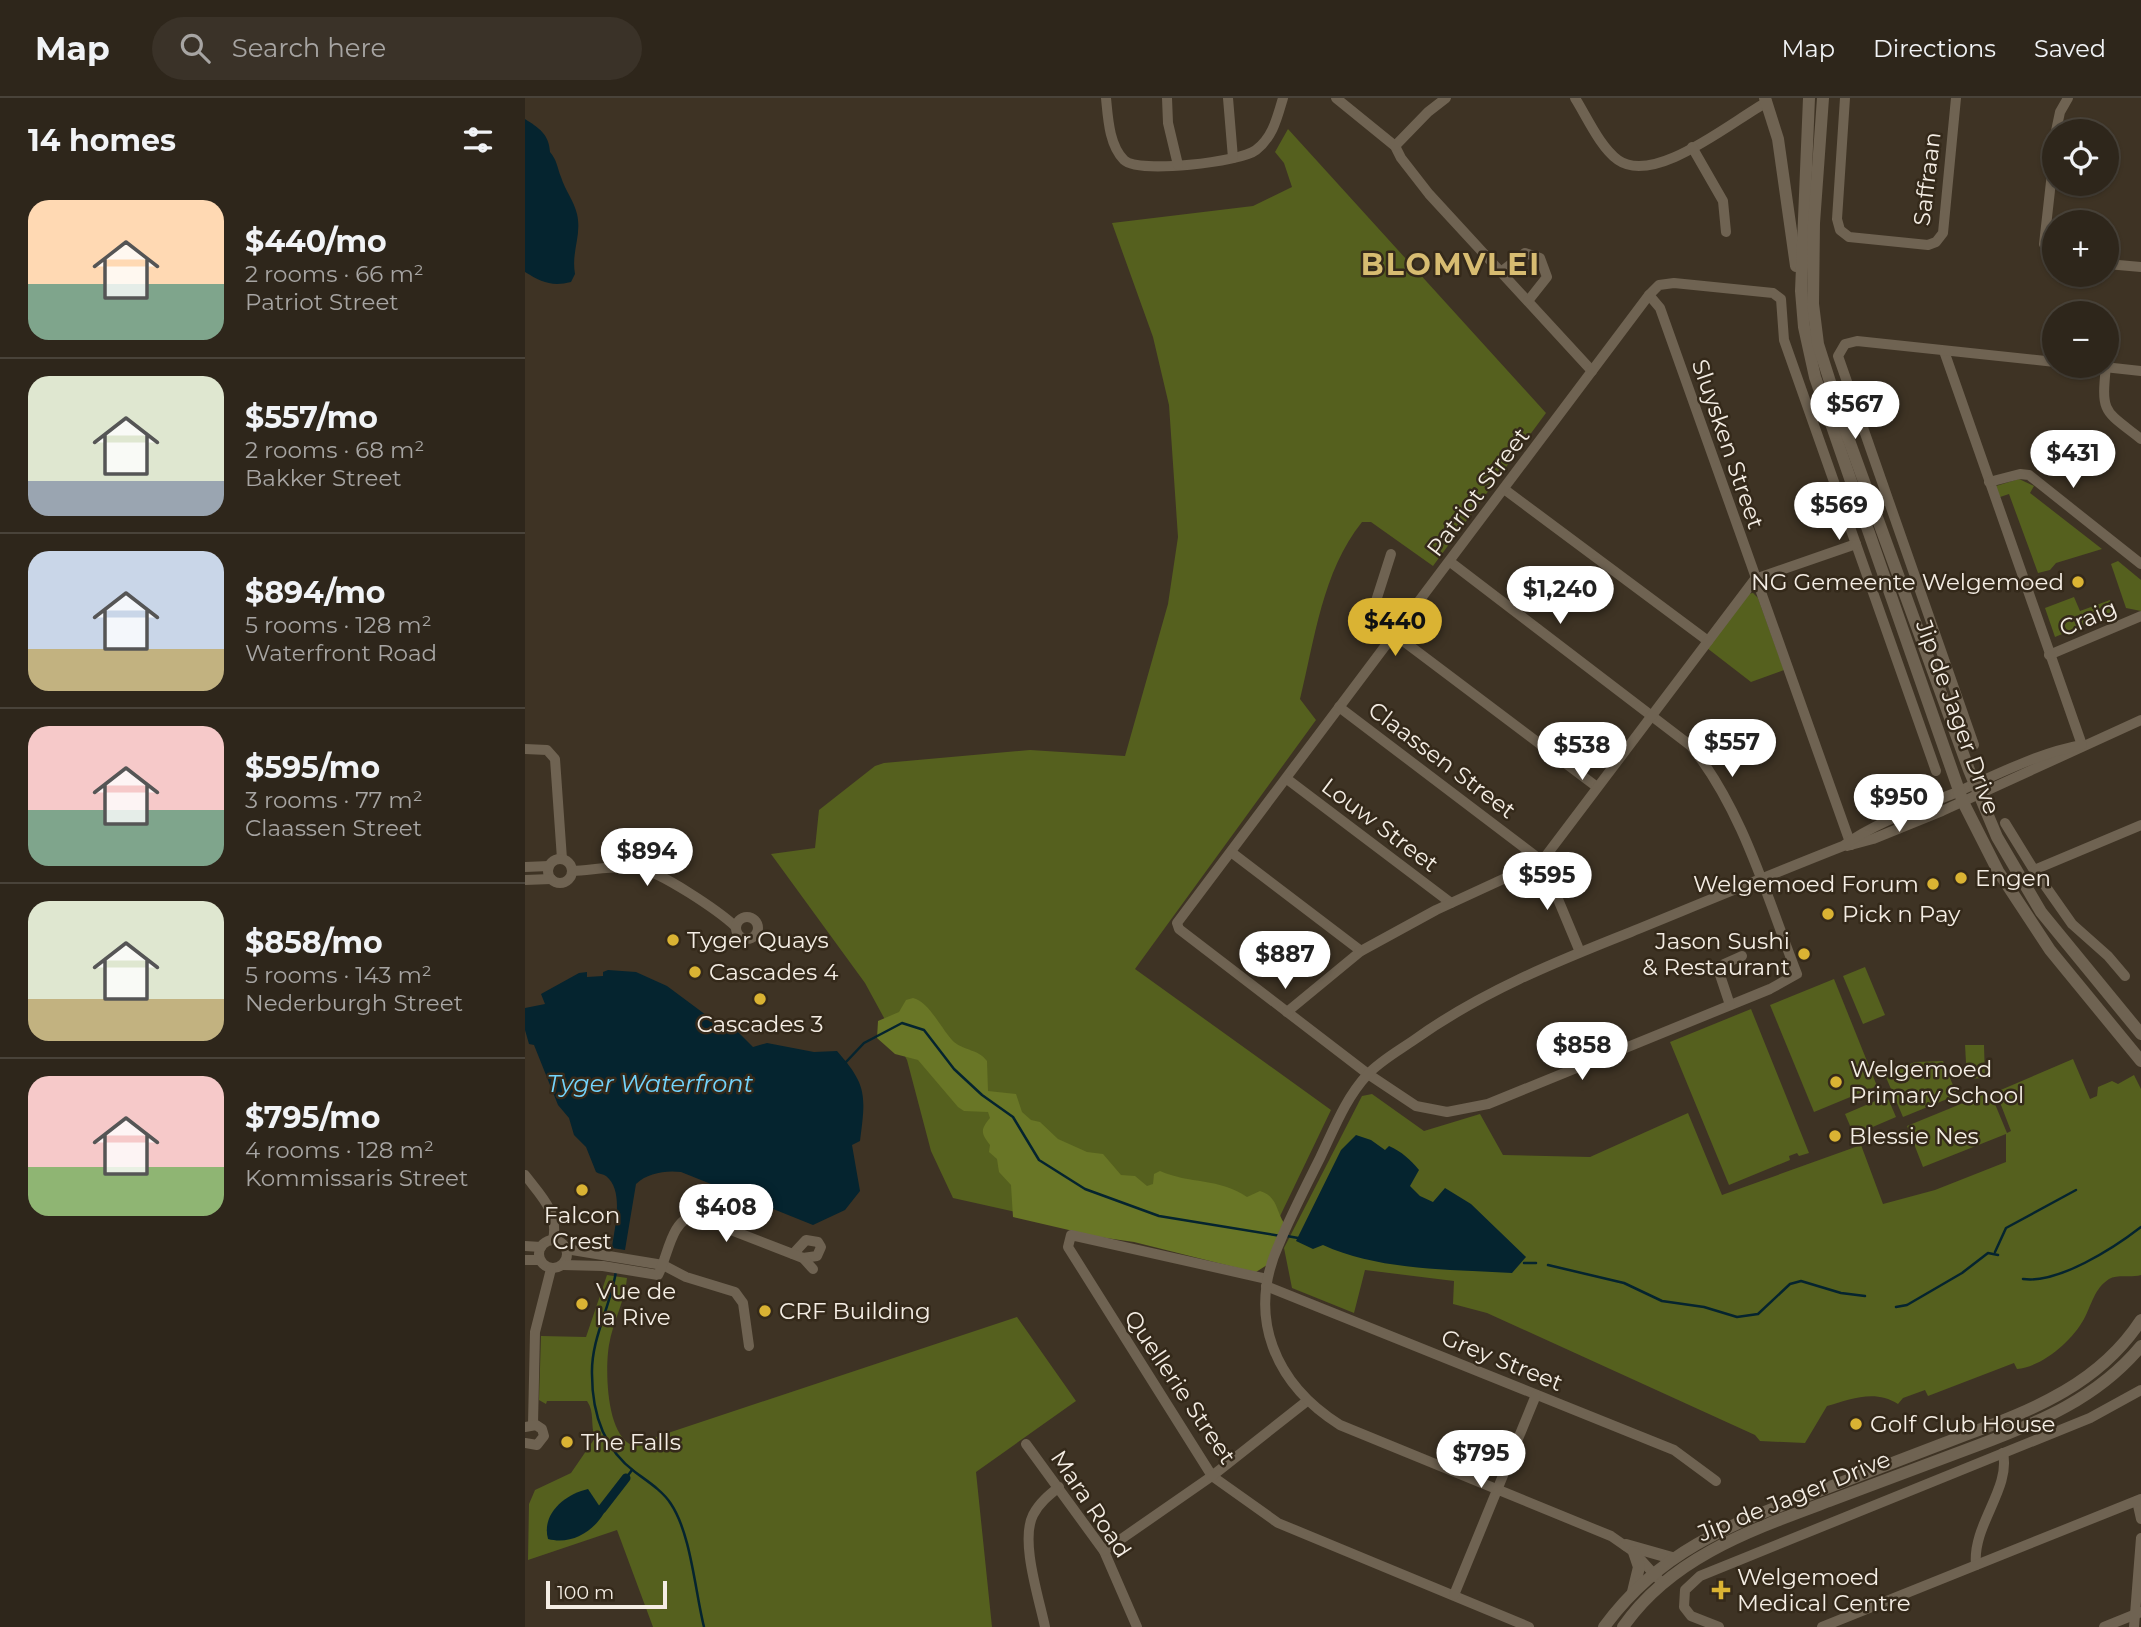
<!DOCTYPE html>
<html lang="en">
<head>
<meta charset="utf-8">
<style>
  :root { --surface:#2e261b; --page:#3a3228; --text:#f1f3f6; --muted:#a7a5a3; --line:#49433a; --accent:#dab333 }
  body { margin:0; font-family:Montserrat,sans-serif; background:var(--page); color:var(--text); height:100vh; display:flex; flex-direction:column; font-size:26px; white-space:nowrap }
  * { box-sizing:border-box; margin:0 }
  p { font-size:23px; color:var(--muted) }
  .icon { flex:none; width:38px; height:38px; fill:none; stroke:currentColor; stroke-width:2; stroke-linecap:round; stroke-linejoin:round }
  .map { position:relative; flex:1; overflow:hidden }
  .panel { display:flex; flex-direction:column; background:var(--surface); width:525px }
  .panel>* { flex:none }
  .controls { position:absolute; left:1517px; top:21px; display:grid; gap:14px }
  .controls a { display:grid; place-items:center; width:77px; height:77px; border-radius:50%; background:var(--surface); box-shadow:0 2px 5px #0004,0 0 0 2px var(--line); font-size:35px }
  .scale { position:absolute; left:21px; bottom:18px; width:121px; box-sizing:border-box; padding-left:7px; border:4px solid #f4ede4; border-top:0; font-size:19px; line-height:24px; white-space:nowrap; color:#f4ede4; -webkit-text-stroke:5px #34291a; paint-order:stroke }
  .price { position:absolute; translate:-50% -60px; padding:0 16px; border-radius:24px; background:#fff; color:#222; font-size:23px; line-height:46px; filter:drop-shadow(0 2px 4px #0008) }
  .price::after { content:''; position:absolute; left:50%; top:42px; width:21px; height:16px; margin-left:-10px; background:inherit; clip-path:polygon(0 0,100% 0,50% 100%) }
  .price.selected { background:var(--accent); color:#111 }
  ul { padding:0; list-style:none }
  li { display:flex; align-items:center; gap:21px; height:175px; padding:0 28px }
  li+li { border-top:2px solid var(--line) }
  li span { display:grid; place-items:center; flex:none; width:196px; height:140px; border-radius:21px; color:#555 }
  li>.icon { margin-inline-start:auto }
  span .icon { width:84px; height:84px; fill:#fffc; stroke-width:1 }
  li b { font-size:30px }
  h2 { display:flex; justify-content:space-between; align-items:center; height:84px; padding:0 28px; font-size:30px }
  header { display:flex; align-items:center; gap:42px; box-sizing:border-box; height:98px; padding:0 35px; background:var(--surface); border-bottom:2px solid var(--line) }
  header strong { font-size:33px }
  nav { display:flex; gap:38px; margin-inline-start:auto; font-size:24px }
  .search { width:490px; height:63px; background:var(--page); display:flex; align-items:center; gap:18px; box-sizing:border-box; padding:0 24px; border-radius:38px; color:var(--muted); font-size:26px }
  main { display:flex; flex:1; min-height:0 }
  .map>svg:first-child { display:block }
</style>
</head>
<body>
<header>
<strong>Map</strong>
<div class="search"><svg class="icon" aria-label="search" viewBox="0 0 24 24"><circle cx="10" cy="10" r="6"/><path d="M15 15l6 6"/></svg>Search here</div>
<nav><a>Map</a><a>Directions</a><a>Saved</a></nav>
</header>
<main>
<section class="panel">
<h2>14 homes<svg class="icon" aria-label="filters" viewBox="0 0 24 24"><path d="M4 7h16M4 17h16"/><circle cx="9" cy="7" r="2"/><circle cx="15" cy="17" r="2"/></svg></h2>
<ul>
<li><span style="background:linear-gradient(#ffd9b3 60%,#7fa58c 0)"><svg class="icon" aria-label="home" viewBox="0 0 24 24"><path d="M3 11l9-7 9 7M6 9v11h12V9"/></svg></span><div><b>$440/mo</b><p>2 rooms · 66 m²</p><p>Patriot Street</p></div></li>
<li><span style="background:linear-gradient(#dfe7d0 75%,#9aa5b1 0)"><svg class="icon" aria-label="home" viewBox="0 0 24 24"><path d="M3 11l9-7 9 7M6 9v11h12V9"/></svg></span><div><b>$557/mo</b><p>2 rooms · 68 m²</p><p>Bakker Street</p></div></li>
<li><span style="background:linear-gradient(#c9d6e8 70%,#c2b280 0)"><svg class="icon" aria-label="home" viewBox="0 0 24 24"><path d="M3 11l9-7 9 7M6 9v11h12V9"/></svg></span><div><b>$894/mo</b><p>5 rooms · 128 m²</p><p>Waterfront Road</p></div></li>
<li><span style="background:linear-gradient(#f6c9c9 60%,#7fa58c 0)"><svg class="icon" aria-label="home" viewBox="0 0 24 24"><path d="M3 11l9-7 9 7M6 9v11h12V9"/></svg></span><div><b>$595/mo</b><p>3 rooms · 77 m²</p><p>Claassen Street</p></div></li>
<li><span style="background:linear-gradient(#dfe7d0 70%,#c2b280 0)"><svg class="icon" aria-label="home" viewBox="0 0 24 24"><path d="M3 11l9-7 9 7M6 9v11h12V9"/></svg></span><div><b>$858/mo</b><p>5 rooms · 143 m²</p><p>Nederburgh Street</p></div></li>
<li><span style="background:linear-gradient(#f6c9c9 65%,#8fb573 0)"><svg class="icon" aria-label="home" viewBox="0 0 24 24"><path d="M3 11l9-7 9 7M6 9v11h12V9"/></svg></span><div><b>$795/mo</b><p>4 rooms · 128 m²</p><p>Kommissaris Street</p></div></li>
</ul>
</section>
<div class="map">
<svg width="1616" height="1529" viewBox="0 0 1616 1529">
  <rect width="100%" height="100%" fill="#3e3324"/>
  <!-- green -->
  <g fill="#55601e">
    <path d="M763,31L1021,315L908,468L846,424H837C797,474 790,541 775,601L791,622L610,871L806,1012L731,1168L428,1100L406,1053L382,962L340,885L246,756L290,750L294,712L350,668L359,665L505,652L600,658L643,506L653,439L644,307L628,239L587,125L728,108L767,89L759,65L750,54Z"/>
    <polygon points="1494,381 1509,388 1505,395 1577,451 1531,465 1525,472 1513,475 1484,396 1475,399 1471,388"/>
    <polygon points="1593,463 1616,482 1616,513 1601,510 1586,466"/>
    <polygon points="1228,495 1233,500 1259,572 1226,584 1182,550 1223,496"/>
    <polygon points="1549,499 1555,513 1585,502 1590,514 1530,539 1520,510"/>
    <polygon points="1340,869 1360,917 1338,926 1318,878"/>
    <polygon points="1309,881 1352,988 1289,1014 1245,907"/>
    <polygon points="1226,911 1284,1055 1274,1058 1272,1055 1264,1058 1265,1062 1204,1087 1145,944"/>
    <polygon points="1440,947 1459,947 1460,980 1442,981"/>
    <path d="M1548,961L1565,1001L1572,998L1573,989L1587,983L1593,986L1609,977L1616,991V1177C1606,1180 1592,1176 1584,1181C1569,1191 1567,1206 1559,1221C1547,1243 1517,1269 1492,1271L1489,1265L1403,1298L1400,1292L1378,1300L1373,1306C1350,1291 1326,1301 1302,1308L1280,1345L1235,1343L1230,1337L962,1215L928,1206L929,1183L840,1172L829,1215L767,1190L759,1150L837,998L847,996L899,1033L955,1016L978,1057L1065,1059L1163,1015L1197,1097L1336,1047L1358,1106L1410,1092L1481,1064V1036L1398,1069L1382,1028L1465,994L1482,1035L1486,1033L1471,994Z"/>
    <polygon points="1418,963 1432,997 1378,1019 1360,977 1390,964"/>
    <polygon points="1362,998 1371,1019 1329,1037 1320,1016"/>
    <path d="M82,1177L102,1180C100,1203 88,1223 84,1247C80,1271 81,1336 107,1347L492,1219L551,1303L451,1374L467,1529H128L92,1432L3,1462L4,1406L10,1392L46,1375L70,1340C65,1327 70,1314 62,1303H22L21,1306L14,1302L16,1238L61,1239Z"/>
  </g>
  <!-- forest -->
  <path fill="#697626" d="M388,900C404,903 418,934 429,944C440,953 453,951 462,963L463,993L491,996L497,1014L506,1022L515,1024L533,1041L562,1054L578,1056L596,1077L610,1078L622,1088L628,1086L629,1076L635,1073C664,1086 695,1080 722,1099L735,1093C752,1098 751,1112 759,1125L742,1167L731,1174L717,1171L609,1144L574,1139L488,1119L486,1087L474,1074L472,1061L464,1054L465,1047C456,1035 455,1032 465,1020L463,1014L439,1013L433,1009L393,962L370,956L352,940L353,923L374,914L381,902Z"/>
  <!-- water -->
  <g fill="#05242f">
    <path d="M0,21C14,30 24,36 25,54C32,62 32,69 36,79C40,92 49,103 52,116C57,138 46,153 50,176L46,184C27,189 16,184 0,174Z"/>
    <path d="M83,872L111,874L142,888L181,917L212,933L228,949L242,945L289,954L312,953C342,987 341,997 335,1043L327,1047L335,1093L320,1112L288,1127L156,1074C141,1072 122,1075 111,1086L100,1152L87,1150C89,1131 100,1093 81,1078C78,1076 74,1076 71,1074L61,1049L49,1037L44,1020L33,1007L9,947L4,946L0,932V910L20,906L16,896L54,875L62,874V879L78,878V874Z"/>
    <path d="M831,1037L846,1042L860,1052L864,1048C877,1054 885,1061 894,1072L885,1088L895,1098L908,1104L920,1090L946,1106L1001,1159L987,1175C925,1171 855,1173 798,1147L788,1151L771,1143L816,1052Z"/>
    <path d="M63,1391L79,1415C68,1434 46,1447 23,1441C16,1415 41,1396 63,1391Z"/>
  </g>
  <g fill="none" stroke-linecap="round" stroke-linejoin="round">
    <!-- stream -->
    <g stroke="#05242f" stroke-width="2.5">
      <polyline points="321,964 339,945 377,925 399,932 429,971 457,997 488,1019 514,1062 560,1091 634,1118 756,1138"/>
      <polyline points="762,1138 773,1140"/>
      <polyline points="1470,1154 1481,1130 1551,1092"/>
      <polyline points="999,1165 1011,1165"/>
      <polyline points="1023,1167 1099,1185 1137,1203 1179,1209 1212,1219 1233,1216 1265,1186 1276,1183 1316,1195 1340,1198"/>
      <path d="M91,1173C86,1208 66,1240 67,1276C67,1315 78,1350 110,1374C122,1383 138,1393 146,1406C166,1436 170,1493 179,1529"/>
      <path d="M1498,1181C1533,1186 1589,1150 1616,1129"/>
      <polyline points="1371,1209 1382,1207 1437,1175 1463,1155 1473,1157"/>
      <polyline points="101,1380 107,1372"/>
    </g>
    <!-- canal -->
    <polyline stroke="#05242f" stroke-width="9" points="77,1411 101,1380"/>
    <!-- street -->
    <g stroke="#6f6352" stroke-width="10">
      <path d="M581,0C583,20 584,47 599,62C613,76 716,64 731,52C748,39 752,20 758,0"/>
      <polyline points="642,0 643,25 653,67"/>
      <polyline points="703,0 708,60"/>
      <polyline points="811,0 870,48 876,60 904,96 1067,273"/>
      <path d="M1050,0C1062,19 1075,49 1093,62C1130,88 1207,23 1242,4"/>
      <polyline points="1320,0 1312,121 1315,132 1324,139 1403,147 1411,144 1418,135 1431,0"/>
      <polyline points="1531,33 1535,14 1543,0"/>
      <polyline points="870,48 903,14 921,0"/>
      <polyline points="1530,48 1519,146 1524,156 1530,159"/>
      <polyline points="1167,49 1198,103 1201,134"/>
      <polyline points="1582,166 1616,169"/>
      <polyline points="976,174 1000,155 1015,160 1022,179 1003,203"/>
      <polyline points="1124,197 1135,210 1326,747"/>
      <polyline points="1419,253 1557,647"/>
      <polyline points="1582,257 1585,227"/>
      <polyline points="1570,268 1616,273"/>
      <path d="M1581,268C1576,316 1579,312 1616,341"/>
      <polyline points="1464,384 1495,376 1504,377 1616,466"/>
      <polyline points="979,391 1183,543"/>
      <polyline points="866,456 850,506 854,515 875,529"/>
      <path d="M924,463L1166,648C1218,712 1242,800 1272,876L1245,891L963,1006L922,1014L891,1008L843,976L654,831L652,825L1124,197L1134,187L1149,185L1248,195L1256,201L1259,242L1411,673"/>
      <polyline points="869,536 1072,689"/>
      <polyline points="1524,557 1616,518"/>
      <polyline points="814,609 1017,763 1055,854"/>
      <polyline points="1449,647 1313,258 1320,246 1332,243 1530,264"/>
      <polyline points="0,651 22,652 30,661 37,761"/>
      <polyline points="762,681 926,805"/>
      <polyline points="1480,725 1509,772"/>
      <polyline points="1322,748 1348,741 1417,713 1616,622"/>
      <polyline points="706,754 836,853"/>
      <circle cx="35" cy="773" r="12"/>
      <polyline points="0,769 24,768"/>
      <path d="M47,773C68,772 92,767 113,770C135,773 194,813 211,829"/>
      <polyline points="0,782 26,781"/>
      <circle cx="222" cy="830" r="11"/>
      <polyline points="1600,878 1583,858 1547,826 1509,772 1616,727"/>
      <polyline points="1205,907 1194,874 1199,866 1217,858"/>
      <polyline points="762,914 836,853 911,812 1017,763 1230,481 1331,446"/>
      <path d="M0,1077C16,1098 34,1114 28,1142"/>
      <circle cx="28" cy="1156" r="14"/>
      <polyline points="0,1148 16,1149"/>
      <polyline points="41,1151 138,1167 161,1179 210,1194 218,1205 224,1248"/>
      <polyline points="268,1156 281,1142 293,1144 296,1149 292,1158 278,1160"/>
      <polyline points="0,1162 15,1162"/>
      <path d="M38,1167L78,1168L133,1177C143,1159 146,1120 170,1118L278,1160L288,1171"/>
      <polyline points="742,1181 546,1137 543,1149 687,1378 753,1425 1004,1529"/>
      <polyline points="741,1188 1149,1352 1191,1383"/>
      <polyline points="8,1326 10,1234 26,1171"/>
      <polyline points="0,1329 11,1327 17,1331 19,1338 12,1347 0,1345"/>
      <polyline points="501,1346 579,1453 612,1529"/>
      <polyline points="1612,1403 1616,1421"/>
      <polyline points="579,1453 687,1378 782,1303"/>
      <path d="M1451,1467C1447,1427 1486,1391 1478,1355"/>
      <path d="M1137,1485L1109,1454L1086,1438L815,1327C750,1286 721,1219 754,1146C766,1117 781,1088 795,1060C809,1031 820,1001 842,977C855,963 873,953 889,942C956,894 1030,864 1106,834C1177,805 1247,776 1318,748C1351,724 1393,710 1430,695C1471,677 1513,655 1557,647"/>
      <polyline points="929,1497 1011,1297"/>
      <path d="M520,1529C514,1500 495,1443 508,1417C514,1405 524,1397 534,1389"/>
      <polyline points="1194,1529 1166,1518 1159,1509 1160,1492 1175,1478 1565,1320 1616,1292"/>
      <polyline points="1297,1529 1616,1401"/>
      <polyline points="1579,1529 1616,1514"/>
      <polyline points="1609,1529 1616,1440"/>
    </g>
    <!-- secondary -->
    <g stroke="#6f6352" stroke-width="12">
      <polyline points="1240,0 1253,41 1271,168"/>
      <polyline points="1284,0 1276,193 1279,229 1290,279 1328,389 1438,704 1473,773 1525,852 1616,963"/>
      <polyline points="1298,0 1289,125 1288,206 1293,246 1321,334 1444,672 1472,739 1516,814 1616,936"/>
      <polyline points="1101,1447 1147,1460"/>
      <polyline points="1108,1494 1114,1469 1109,1454"/>
      <path d="M1079,1529C1136,1451 1207,1426 1294,1393C1343,1374 1393,1355 1443,1336C1510,1311 1575,1285 1616,1222"/>
      <path d="M1098,1529C1147,1458 1229,1431 1307,1402C1355,1384 1403,1366 1451,1348C1513,1325 1573,1300 1616,1248"/>
    </g>
  </g>
  <!-- markers -->
  <g fill="#dab333" stroke="#34291a" stroke-width="2.5">
    <circle cx="1553" cy="484" r="7"/>
    <circle cx="1436" cy="780" r="7"/>
    <circle cx="1408" cy="786" r="7"/>
    <circle cx="1303" cy="816" r="7"/>
    <circle cx="148" cy="842" r="7"/>
    <circle cx="1279" cy="856" r="7"/>
    <circle cx="170" cy="874" r="7"/>
    <circle cx="235" cy="901" r="7"/>
    <circle cx="1311" cy="984" r="7"/>
    <circle cx="1310" cy="1038" r="7"/>
    <circle cx="57" cy="1092" r="7"/>
    <circle cx="57" cy="1206" r="7"/>
    <circle cx="240" cy="1213" r="7"/>
    <circle cx="1331" cy="1326" r="7"/>
    <circle cx="42" cy="1344" r="7"/>
    <path d="M1192.5 1481.5h7v7h7v7h-7v7h-7v-7h-7v-7h7z"/>
  </g>
  <g text-anchor="middle" stroke-width="5" stroke-linejoin="round" paint-order="stroke">
    <!-- street labels -->
    <g font-size="23" fill="#f4ede4" stroke="#34291a">
      <text transform="translate(1402 81) rotate(-83)" y="8">Saffraan</text>
      <text transform="translate(1203 346) rotate(71)" y="8">Sluysken Street</text>
      <text transform="translate(953 394) rotate(-53)" y="8">Patriot Street</text>
      <text transform="translate(1563 520) rotate(-23)" y="8">Craig</text>
      <text transform="translate(1433 619) rotate(70)" y="8">Jip de Jager Drive</text>
      <text transform="translate(917 662) rotate(37)" y="8">Claassen Street</text>
      <text transform="translate(855 727) rotate(37)" y="8">Louw Street</text>
      <text transform="translate(977 1262) rotate(22)" y="8">Grey Street</text>
      <text transform="translate(655 1289) rotate(56)" y="8">Quellerie Street</text>
      <text transform="translate(1269 1398) rotate(-22)" y="8">Jip de Jager Drive</text>
      <text transform="translate(566 1406) rotate(56)" y="8">Mara Road</text>
    </g>
    <!-- poi labels -->
    <g font-size="23" fill="#f4ede4" stroke="#34291a" text-anchor="start">
      <text x="1539" y="492" text-anchor="end">NG Gemeente Welgemoed</text>
      <text x="1450" y="788">Engen</text>
      <text x="1394" y="794" text-anchor="end">Welgemoed Forum</text>
      <text x="1317" y="824">Pick n Pay</text>
      <text x="162" y="850">Tyger Quays</text>
      <text x="1265" y="851" text-anchor="end">Jason Sushi<tspan x="1265" dy="26">&amp; Restaurant</tspan></text>
      <text x="184" y="882">Cascades 4</text>
      <text x="235" y="934" text-anchor="middle">Cascades 3</text>
      <text x="1325" y="979">Welgemoed<tspan x="1325" dy="26">Primary School</tspan></text>
      <text x="1324" y="1046">Blessie Nes</text>
      <text x="57" y="1125" text-anchor="middle">Falcon<tspan x="57" dy="26">Crest</tspan></text>
      <text x="71" y="1201">Vue de<tspan x="71" dy="26">la Rive</tspan></text>
      <text x="254" y="1221">CRF Building</text>
      <text x="1345" y="1334">Golf Club House</text>
      <text x="56" y="1352">The Falls</text>
      <text x="1212" y="1487">Welgemoed<tspan x="1212" dy="26">Medical Centre</tspan></text>
    </g>
    <!-- water labels -->
    <g font-size="24" font-style="italic" fill="#73d4fc" stroke="#34291a">
      <text x="125" y="994">Tyger Waterfront</text>
    </g>
    <!-- district labels -->
    <g font-size="30" font-weight="bold" letter-spacing="2" fill="#d7bc71" stroke="#34291a">
      <text x="926" y="177">BLOMVLEI</text>
    </g>
  </g>
</svg>
<div class="controls">
<a><svg class="icon" aria-label="locate" viewBox="0 0 24 24"><circle cx="12" cy="12" r="6"/><path d="M12 2v4M12 18v4M2 12h4M18 12h4"/></svg></a>
<a>+</a>
<a>−</a>
</div>
<div class="scale">100 m</div>
<b class="price" style="left:1330px;top:343px">$567</b>
<b class="price" style="left:1548px;top:392px">$431</b>
<b class="price" style="left:1314px;top:444px">$569</b>
<b class="price" style="left:1035px;top:528px">$1,240</b>
<b class="price selected" style="left:870px;top:560px">$440</b>
<b class="price" style="left:1207px;top:681px">$557</b>
<b class="price" style="left:1057px;top:684px">$538</b>
<b class="price" style="left:1374px;top:736px">$950</b>
<b class="price" style="left:122px;top:790px">$894</b>
<b class="price" style="left:1022px;top:814px">$595</b>
<b class="price" style="left:760px;top:893px">$887</b>
<b class="price" style="left:1057px;top:984px">$858</b>
<b class="price" style="left:201px;top:1146px">$408</b>
<b class="price" style="left:956px;top:1392px">$795</b>
</div>
</main>
</body>
</html>
